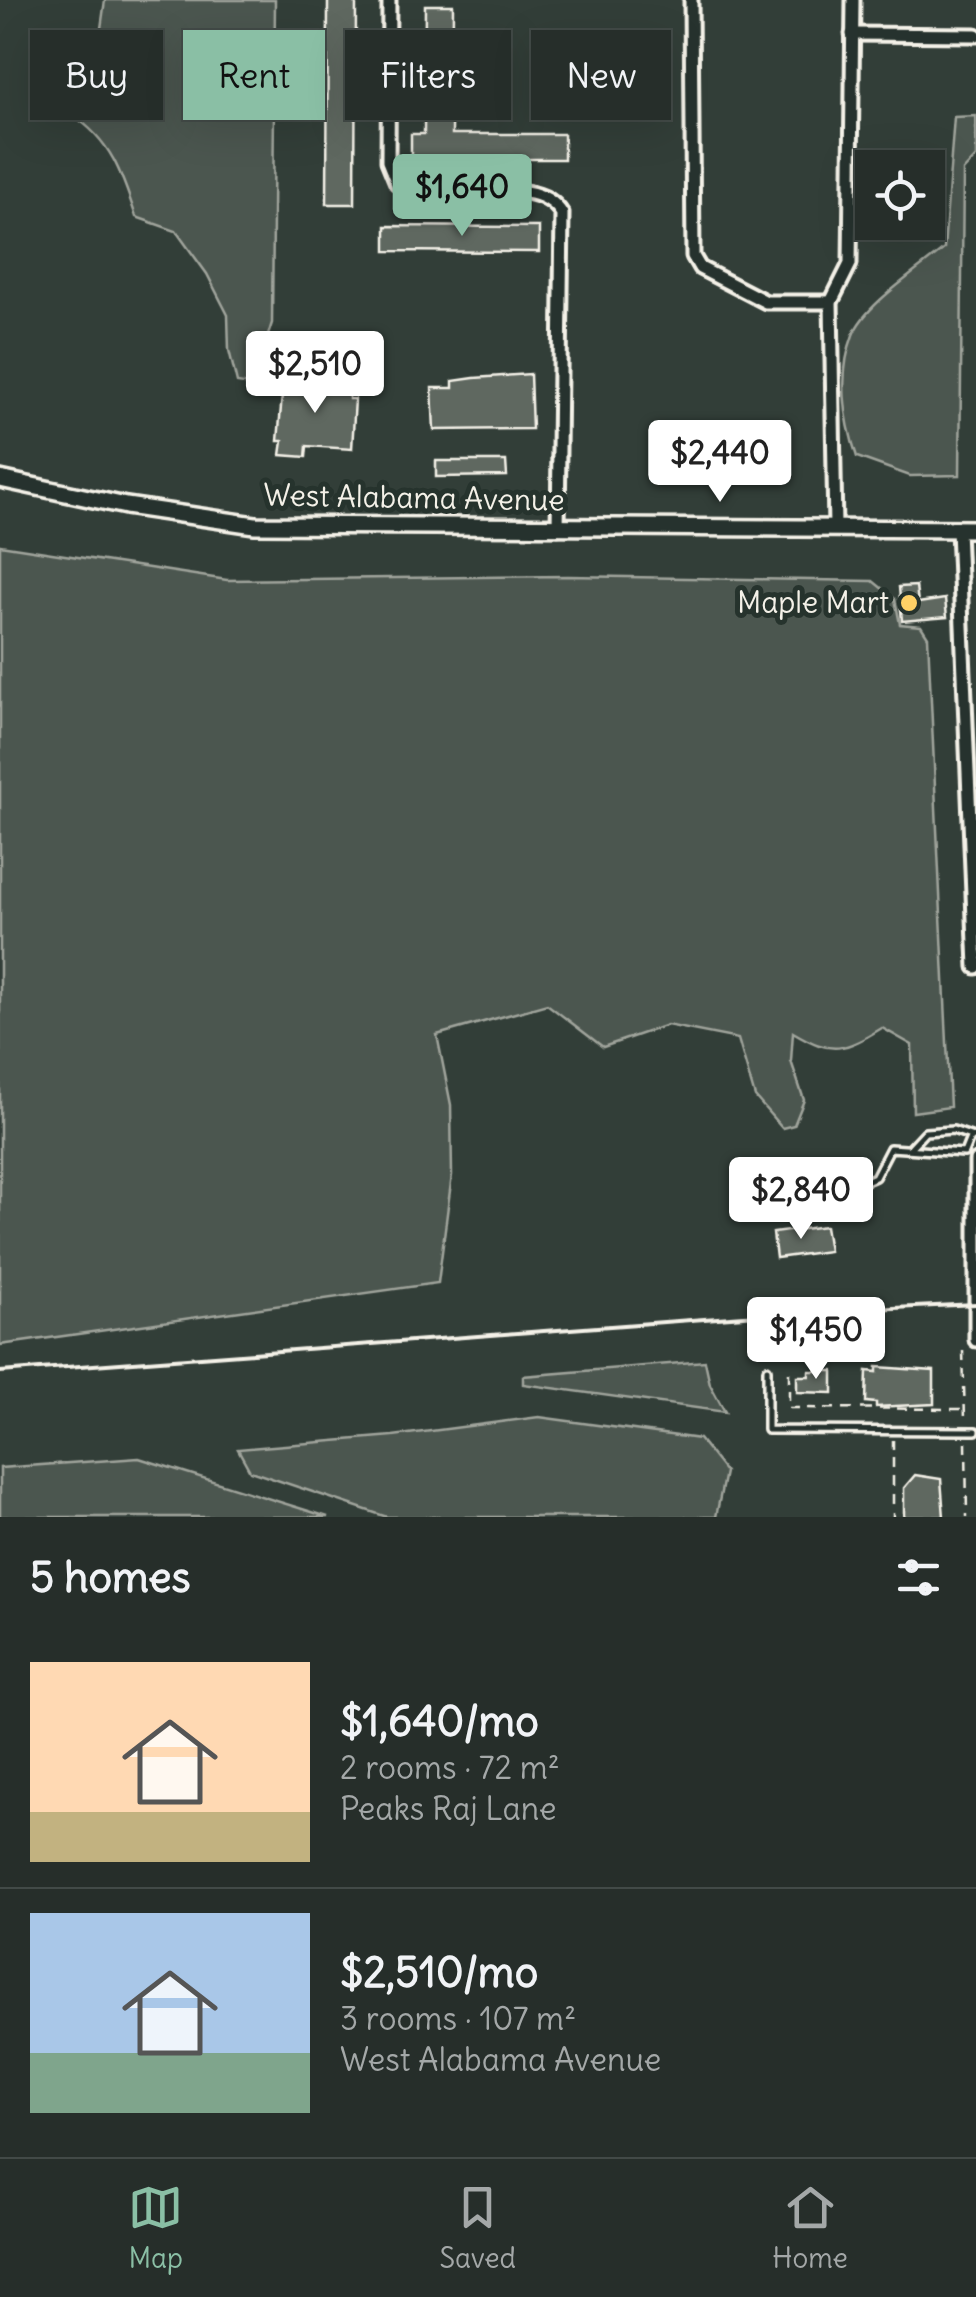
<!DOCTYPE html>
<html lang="en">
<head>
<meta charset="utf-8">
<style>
  :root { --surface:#262e2a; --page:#323a36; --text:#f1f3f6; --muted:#a4a8a8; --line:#424a47; --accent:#8abfa5 }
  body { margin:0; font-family:Delius,sans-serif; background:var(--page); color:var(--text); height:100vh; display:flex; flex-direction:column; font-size:38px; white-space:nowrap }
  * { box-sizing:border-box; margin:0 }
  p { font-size:32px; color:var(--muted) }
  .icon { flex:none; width:55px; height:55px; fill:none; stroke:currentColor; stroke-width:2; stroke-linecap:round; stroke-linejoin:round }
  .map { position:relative; height:1517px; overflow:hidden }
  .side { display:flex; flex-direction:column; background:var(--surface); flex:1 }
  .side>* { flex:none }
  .banner { position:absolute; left:30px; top:30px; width:918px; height:90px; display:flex; gap:20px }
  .tools { position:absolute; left:855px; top:150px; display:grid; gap:20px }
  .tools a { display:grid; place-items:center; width:90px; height:90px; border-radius:0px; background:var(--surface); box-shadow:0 10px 40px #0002,0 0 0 2px var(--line); font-size:50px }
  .price { position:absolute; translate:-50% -85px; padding:0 22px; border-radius:10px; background:#fff; color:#222; font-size:32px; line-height:65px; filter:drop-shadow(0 2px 5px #0008) }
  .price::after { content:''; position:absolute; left:50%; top:60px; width:30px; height:22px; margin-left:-15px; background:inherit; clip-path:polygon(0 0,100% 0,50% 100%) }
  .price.current { background:var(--accent); color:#111 }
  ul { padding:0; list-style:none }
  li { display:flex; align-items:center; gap:30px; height:250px; padding:0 30px }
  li+li { border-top:2px solid var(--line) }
  li span { display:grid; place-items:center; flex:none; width:280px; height:200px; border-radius:0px; color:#555 }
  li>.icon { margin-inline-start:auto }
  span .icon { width:120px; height:120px; fill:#fffc; stroke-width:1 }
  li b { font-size:42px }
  h2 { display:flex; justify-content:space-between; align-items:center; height:120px; padding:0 30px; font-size:42px }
  .tag { padding:0 35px; border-radius:0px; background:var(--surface); box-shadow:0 10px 40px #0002,0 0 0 2px var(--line); font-size:35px; line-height:90px }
  .tag.current { background:var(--accent); color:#111 }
  .tabs { display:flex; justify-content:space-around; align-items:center; height:140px; border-top:2px solid var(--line); background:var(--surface); font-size:28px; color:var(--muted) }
  .tabs a { display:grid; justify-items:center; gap:5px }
  .tabs .current { color:var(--accent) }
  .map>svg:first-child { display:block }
</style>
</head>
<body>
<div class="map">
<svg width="976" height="1517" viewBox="0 0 976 1517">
  <rect width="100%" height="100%" fill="#323e38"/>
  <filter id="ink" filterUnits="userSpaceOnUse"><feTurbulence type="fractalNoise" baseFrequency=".01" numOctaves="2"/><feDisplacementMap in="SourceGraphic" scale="20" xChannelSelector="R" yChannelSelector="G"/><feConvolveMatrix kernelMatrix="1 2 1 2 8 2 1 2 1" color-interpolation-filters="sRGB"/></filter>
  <g filter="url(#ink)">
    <!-- green -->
    <g fill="#4c564f" stroke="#a0a49c" stroke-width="2.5">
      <path d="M105,0H275L272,323L261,357L258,386L237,383L229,350L228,315L207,274L176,231L136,217C122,174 111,140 72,115L77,91L96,64Z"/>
      <path d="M976,116V157L963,171L960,475L910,476L857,457C844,419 838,374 853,335C864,305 919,270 944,249L954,117Z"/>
      <path d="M0,545L227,580L568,576L873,581L895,599L900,624L921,626L928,637L950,1107L913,1112L912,1045L882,1028C844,1051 833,1056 793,1032L791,1061L804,1100L794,1125L782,1128L755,1097L738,1039L667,1025L603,1047L547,1004L437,1035L451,1105L452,1175L438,1283L0,1345Z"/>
      <polygon points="705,1361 710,1384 725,1412 523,1384 523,1376"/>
      <polygon points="539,1417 699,1439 725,1472 716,1517 387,1517 250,1471 238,1449 393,1436"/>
      <polygon points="139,1458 328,1517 0,1517 0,1468"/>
    </g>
    <!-- building -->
    <g fill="#5f6861" stroke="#f4f1e8" stroke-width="2.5">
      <polygon points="328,0 356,0 355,204 327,204"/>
      <polygon points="425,5 453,5 452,134 564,134 564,159 411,159 411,134 424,134"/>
      <polygon points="386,226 539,227 539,252 386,251"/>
      <polygon points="289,373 321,375 320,385 349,386 349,399 355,399 352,449 307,446 306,457 281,455 283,441 278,441 282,395 287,395"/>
      <polygon points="530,374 532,429 434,430 432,388 453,388 453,381 474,378"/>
      <polygon points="436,461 506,461 507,476 436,477"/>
      <polygon points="916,586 918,603 945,599 947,617 902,621 899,587"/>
      <polygon points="825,1226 829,1251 776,1258 773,1233"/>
      <polygon points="877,1367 934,1371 934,1404 876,1407 876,1403 866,1402 867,1371 877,1372"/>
      <polygon points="809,1371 833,1371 833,1393 797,1392 797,1376 809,1376"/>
      <polygon points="915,1475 941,1479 944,1517 904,1517 904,1488"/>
    </g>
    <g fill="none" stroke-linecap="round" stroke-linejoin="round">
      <defs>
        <g id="lane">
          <polyline points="911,1147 925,1132 953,1130 976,1138"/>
          <polyline points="799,1211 875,1177 890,1148 964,1153 970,1138"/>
          <polyline points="767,1369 767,1430 976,1431"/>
        </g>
        <g id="street">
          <path d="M389,0L388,161L397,183C440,214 534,165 562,214L558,528"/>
          <polyline points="691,0 693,256 700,268 766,302 831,302"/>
          <polyline points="852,34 976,35"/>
          <polyline points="835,528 831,302 850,264 853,0"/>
          <polyline points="958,529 976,967"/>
          <polyline points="976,1161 976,1340"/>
        </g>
        <polyline id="secondary" points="0,479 126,506 255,525 976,529"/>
      </defs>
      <!-- lane casing -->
      <use href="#lane" stroke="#f4f1e8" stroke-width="12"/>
      <!-- street casing -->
      <use href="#street" stroke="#f4f1e8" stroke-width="19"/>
      <!-- secondary casing -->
      <use href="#secondary" stroke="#f4f1e8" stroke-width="22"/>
      <!-- path -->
      <g stroke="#f4f1e8" stroke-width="2.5" stroke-dasharray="10 8" stroke-linecap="butt">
        <polyline points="963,1351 965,1419"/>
        <polyline points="789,1372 789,1408 965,1409"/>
        <polyline points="893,1440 893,1517"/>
        <polyline points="966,1442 967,1517"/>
      </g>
      <!-- lane -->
      <use href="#lane" stroke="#26332d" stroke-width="5"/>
      <!-- street -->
      <use href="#street" stroke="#26332d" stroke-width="11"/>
      <!-- secondary -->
      <use href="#secondary" stroke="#26332d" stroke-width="15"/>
      <!-- rail -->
      <polyline stroke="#f4f1e8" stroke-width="4" points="0,1372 771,1314 976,1304"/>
    </g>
  </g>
  <!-- markers -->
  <circle fill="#ffd166" stroke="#26332d" stroke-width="4" cx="909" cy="603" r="10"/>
  <g text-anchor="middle" stroke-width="10" stroke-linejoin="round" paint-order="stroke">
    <!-- street labels -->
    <g font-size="30" fill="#f4f1e8" stroke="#26332d">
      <text transform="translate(414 498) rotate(1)" y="10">West Alabama Avenue</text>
    </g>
    <!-- poi labels -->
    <g font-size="30" fill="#f4f1e8" stroke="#26332d" text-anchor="end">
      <text x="889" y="613">Maple Mart</text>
    </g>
  </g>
</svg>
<div class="tools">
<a><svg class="icon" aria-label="locate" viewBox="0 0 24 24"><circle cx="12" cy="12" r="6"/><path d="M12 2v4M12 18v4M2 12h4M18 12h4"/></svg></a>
</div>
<b class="price current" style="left:462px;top:239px">$1,640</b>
<b class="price" style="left:315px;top:416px">$2,510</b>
<b class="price" style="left:720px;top:505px">$2,440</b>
<b class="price" style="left:801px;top:1242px">$2,840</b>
<b class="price" style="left:816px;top:1382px">$1,450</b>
<div class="banner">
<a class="tag">Buy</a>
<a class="tag current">Rent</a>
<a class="tag">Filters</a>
<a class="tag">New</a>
</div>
</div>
<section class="side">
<h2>5 homes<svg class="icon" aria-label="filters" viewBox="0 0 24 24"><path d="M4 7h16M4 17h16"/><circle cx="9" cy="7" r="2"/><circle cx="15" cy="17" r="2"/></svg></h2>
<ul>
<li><span style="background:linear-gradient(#ffd9b3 75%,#c2b280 0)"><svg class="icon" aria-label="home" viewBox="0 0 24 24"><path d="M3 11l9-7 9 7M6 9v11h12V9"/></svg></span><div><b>$1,640/mo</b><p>2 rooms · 72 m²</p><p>Peaks Raj Lane</p></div></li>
<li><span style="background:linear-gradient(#a9c7e8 70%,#7fa58c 0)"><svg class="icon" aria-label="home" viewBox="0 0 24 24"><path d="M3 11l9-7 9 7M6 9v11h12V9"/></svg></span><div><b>$2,510/mo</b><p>3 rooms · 107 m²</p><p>West Alabama Avenue</p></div></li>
</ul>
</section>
<nav class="tabs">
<a class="current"><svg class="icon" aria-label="map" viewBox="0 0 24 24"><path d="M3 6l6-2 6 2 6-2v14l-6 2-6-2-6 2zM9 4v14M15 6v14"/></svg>Map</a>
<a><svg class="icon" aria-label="saved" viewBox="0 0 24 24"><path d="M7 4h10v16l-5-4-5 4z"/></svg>Saved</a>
<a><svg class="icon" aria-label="home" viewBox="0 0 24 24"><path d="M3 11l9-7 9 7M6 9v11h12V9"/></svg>Home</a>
</nav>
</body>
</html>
